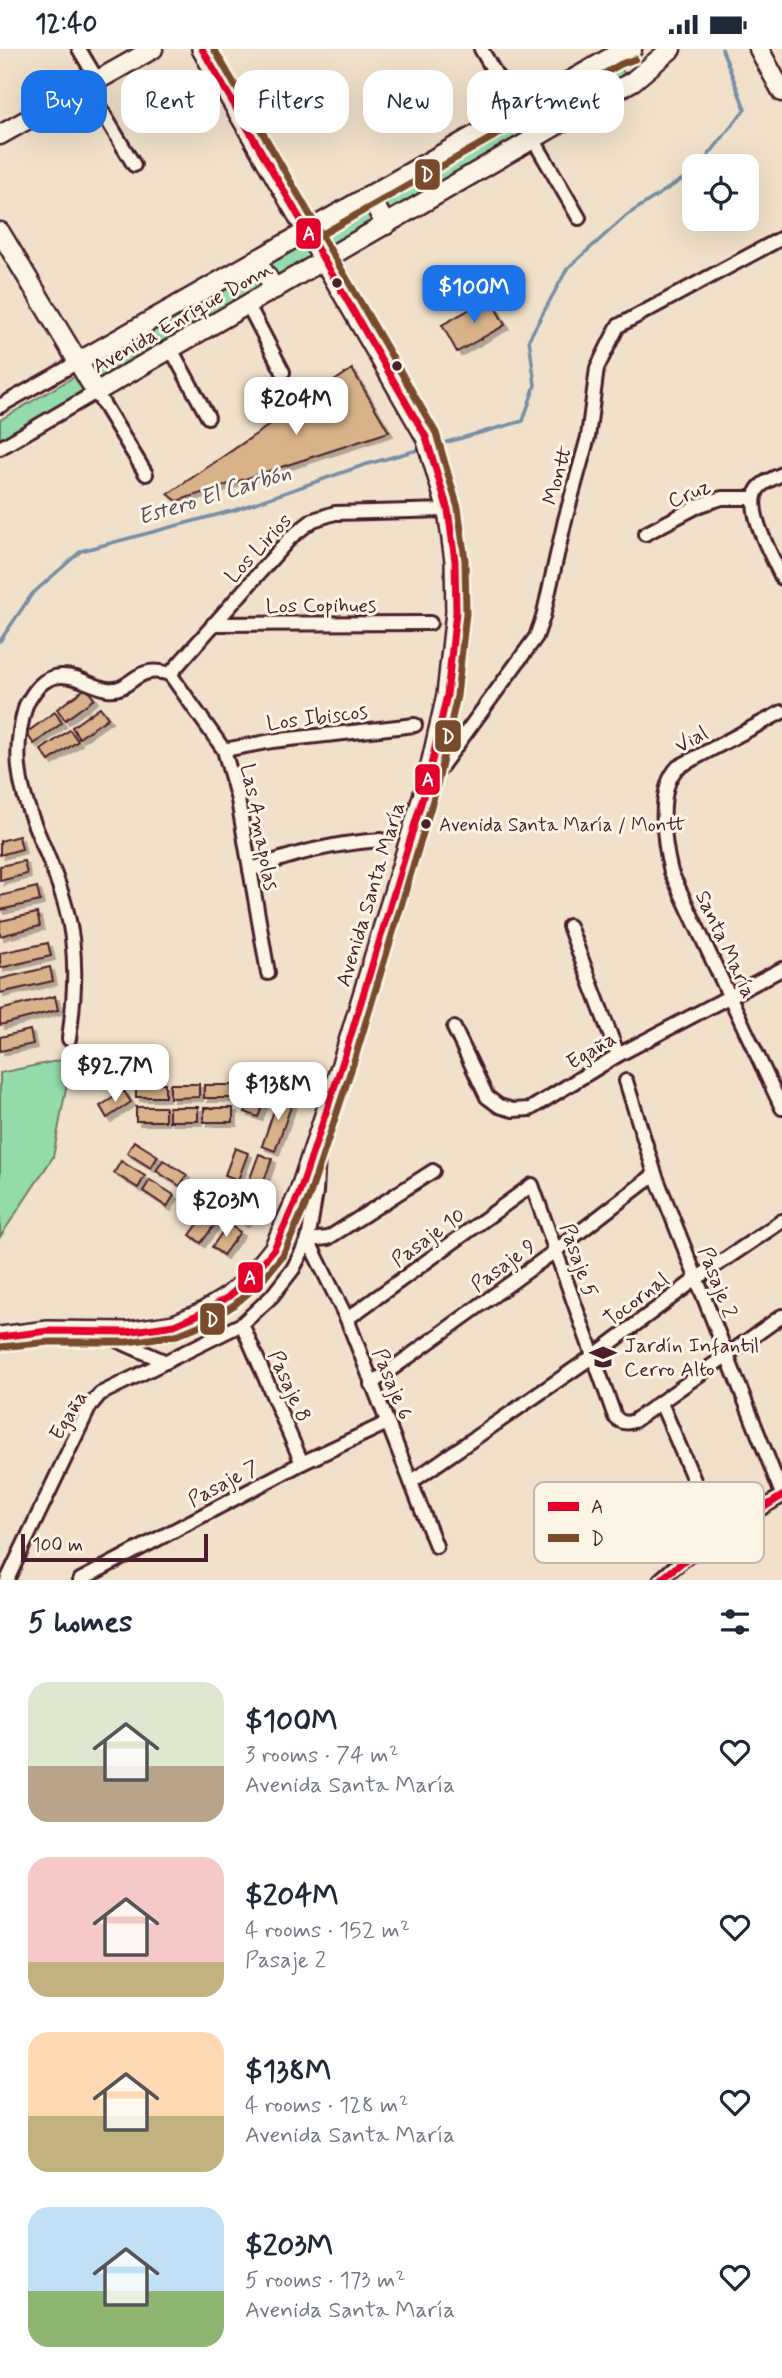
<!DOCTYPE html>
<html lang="en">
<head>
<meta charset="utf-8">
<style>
  :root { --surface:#fff; --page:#f6f6f7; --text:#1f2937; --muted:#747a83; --accent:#1a73e8 }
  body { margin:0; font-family:Mynerve,sans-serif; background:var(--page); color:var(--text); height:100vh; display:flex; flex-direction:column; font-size:26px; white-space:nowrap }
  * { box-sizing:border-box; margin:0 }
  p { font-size:23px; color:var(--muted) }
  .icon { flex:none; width:38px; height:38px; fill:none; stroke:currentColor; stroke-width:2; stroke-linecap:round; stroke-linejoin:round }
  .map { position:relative; height:1531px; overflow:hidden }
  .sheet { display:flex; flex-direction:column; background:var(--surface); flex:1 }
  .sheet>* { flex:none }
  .banner { position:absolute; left:21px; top:21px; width:740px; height:63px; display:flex; gap:14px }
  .controls { position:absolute; left:682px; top:105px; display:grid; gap:14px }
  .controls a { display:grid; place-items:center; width:77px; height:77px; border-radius:14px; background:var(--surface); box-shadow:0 7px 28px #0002; font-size:35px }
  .scale { position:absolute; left:21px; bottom:18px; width:187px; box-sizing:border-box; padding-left:7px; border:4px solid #4a1f2b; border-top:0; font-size:19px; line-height:24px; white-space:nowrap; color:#4a1f2b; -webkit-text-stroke:5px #fcf5e5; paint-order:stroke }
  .price { position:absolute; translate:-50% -60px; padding:0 16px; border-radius:14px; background:#fff; color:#222; font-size:23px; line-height:46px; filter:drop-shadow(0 2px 4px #0008) }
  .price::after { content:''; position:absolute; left:50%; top:42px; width:21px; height:16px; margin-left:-10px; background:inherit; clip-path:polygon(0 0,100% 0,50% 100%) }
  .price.selected { background:var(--accent); color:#fff }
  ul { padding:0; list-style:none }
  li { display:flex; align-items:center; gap:21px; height:175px; padding:0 28px }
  li span { display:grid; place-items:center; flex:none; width:196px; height:140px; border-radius:21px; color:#555 }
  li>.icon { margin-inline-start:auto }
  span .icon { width:84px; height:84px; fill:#fffc; stroke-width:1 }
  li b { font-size:30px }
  h2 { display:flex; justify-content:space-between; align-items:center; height:84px; padding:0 28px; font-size:30px }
  .pill { padding:0 24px; border-radius:21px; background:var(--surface); box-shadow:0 7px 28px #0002; font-size:24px; line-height:63px }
  .pill.selected { background:var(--accent); color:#fff }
  .status { display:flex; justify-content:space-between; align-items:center; height:49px; padding:0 35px; background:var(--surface); direction:ltr }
  .status svg { height:19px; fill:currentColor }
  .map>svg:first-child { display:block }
</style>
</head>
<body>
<div class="status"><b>12:40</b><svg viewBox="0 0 49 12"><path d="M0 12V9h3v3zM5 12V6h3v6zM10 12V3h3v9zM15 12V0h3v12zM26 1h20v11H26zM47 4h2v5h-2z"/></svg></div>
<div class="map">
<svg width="782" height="1531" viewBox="0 0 782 1531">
  <defs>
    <filter id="shadow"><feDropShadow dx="4" dy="4" stdDeviation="0" flood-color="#0004"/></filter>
  </defs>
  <rect width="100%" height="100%" fill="#f1e1ca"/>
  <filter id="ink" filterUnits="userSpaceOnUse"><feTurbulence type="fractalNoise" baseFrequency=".0143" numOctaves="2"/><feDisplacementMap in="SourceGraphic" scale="14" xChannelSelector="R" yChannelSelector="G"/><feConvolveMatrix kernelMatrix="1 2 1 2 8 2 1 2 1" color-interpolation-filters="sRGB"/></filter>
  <g filter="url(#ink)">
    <!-- green -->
    <g fill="#93dbaa" stroke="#6e7d6a" stroke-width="2">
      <polygon points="617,12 626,28 0,392 0,371"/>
      <polygon points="75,1008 68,1029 53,1108 0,1188 0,1024"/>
    </g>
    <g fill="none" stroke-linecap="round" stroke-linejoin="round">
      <!-- stream -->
      <g stroke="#778fa5" stroke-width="3.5">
        <polyline points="700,117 745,60 722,0"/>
        <polyline points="436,396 523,372 535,336 529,290 567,220 627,166 695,122"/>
        <polyline points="0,592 32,545 81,502 235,461 364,416 421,400"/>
      </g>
    </g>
    <!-- building -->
    <g fill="#d8b38a" stroke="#4a1f2b" stroke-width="2" filter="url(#shadow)">
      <polygon points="490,249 505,276 457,303 442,276"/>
      <polygon points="352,320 389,383 177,452 168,445"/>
      <polygon points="86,639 94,650 65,671 57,660"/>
      <polygon points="100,658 108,669 79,689 72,678"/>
      <polygon points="55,663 62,674 34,695 26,684"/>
      <polygon points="70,681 78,692 49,712 41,701"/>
      <polygon points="19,787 22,800 0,806 0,792"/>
      <polygon points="24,812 27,825 0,832 0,817"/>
      <polygon points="37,838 40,852 0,861 0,847"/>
      <polygon points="37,864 40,877 0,887 0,872"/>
      <polygon points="48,894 51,907 0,919 0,904"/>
      <polygon points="50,918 53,932 0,944 0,930"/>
      <polygon points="55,947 58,961 0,976 0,961"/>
      <polygon points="30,981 33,995 0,1002 0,988"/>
      <rect x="136" y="1034" width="29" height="14"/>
      <polygon points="170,1035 199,1035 199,1048 170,1049"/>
      <rect x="204" y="1036" width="28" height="13"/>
      <polygon points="256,1037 269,1042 258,1068 245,1063"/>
      <polygon points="124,1042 131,1053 107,1069 100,1057"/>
      <polygon points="280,1044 294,1049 275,1102 262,1097"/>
      <rect x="136" y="1058" width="29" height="14"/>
      <rect x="169" y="1058" width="29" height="14"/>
      <rect x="204" y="1059" width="29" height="14"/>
      <polygon points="134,1092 158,1107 151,1119 127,1104"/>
      <polygon points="235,1099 248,1104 238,1131 225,1126"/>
      <polygon points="259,1105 272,1110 262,1137 249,1132"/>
      <polygon points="163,1111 187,1126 180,1137 156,1122"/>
      <polygon points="121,1112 145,1127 138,1139 114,1124"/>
      <polygon points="150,1131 174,1146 167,1158 143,1142"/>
      <polygon points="225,1133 237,1140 222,1164 210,1157"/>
      <polygon points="247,1143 259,1150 244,1174 233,1167"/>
      <polygon points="207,1163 218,1171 201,1194 190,1186"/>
      <polygon points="228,1175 240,1183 223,1206 212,1198"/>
    </g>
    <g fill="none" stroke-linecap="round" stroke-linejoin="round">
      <defs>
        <g id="street">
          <polyline points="79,0 98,32"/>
          <polyline points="481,0 579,169"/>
          <polyline points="87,37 134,116"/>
          <polyline points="248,256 283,323"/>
          <polyline points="171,300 208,368"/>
          <polyline points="0,357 78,313"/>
          <polyline points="0,399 96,343 146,425"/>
          <path d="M782,425C774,429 763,433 758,440C744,461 773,508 782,529"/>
          <polyline points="645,485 700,456 722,449 754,449"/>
          <polyline points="213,575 430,574"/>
          <polyline points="170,625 291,488 313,471 335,464 448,461"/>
          <path d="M782,663L678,718C656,740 664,795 671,823L782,1059"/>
          <polyline points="224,701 272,692 415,676"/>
          <polyline points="432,730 536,588 543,568 565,471 588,388 597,319 618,277 782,189"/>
          <path d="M250,821C293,804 336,794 381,791"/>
          <polyline points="569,877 618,1006"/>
          <polyline points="454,979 487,1048 499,1057 513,1061 530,1060 618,1006 782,920"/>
          <path d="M69,990C75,945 78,903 66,859C46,783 0,740 26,656C34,642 42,628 61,627C77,626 91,637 107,640C132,644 133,614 170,625L224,701L238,751L268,924"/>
          <polyline points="626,1032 655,1125 782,1445"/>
          <polyline points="308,1191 347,1270 436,1497"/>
          <polyline points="308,1191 328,1189 433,1122"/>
          <path d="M347,1270L532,1136L615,1368C621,1374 626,1375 634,1372L782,1267"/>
          <polyline points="242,1275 302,1414"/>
          <polyline points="105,1286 166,1313"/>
          <polyline points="371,1335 555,1202 655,1125"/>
          <polyline points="661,1354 717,1485"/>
          <polyline points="411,1433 592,1308 696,1230 782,1172"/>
          <polyline points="7,1531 90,1357 100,1345 242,1275 272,1247 293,1220 308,1191 316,1143 318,1106"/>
          <polyline points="80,1531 302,1414 387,1374"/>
          <path d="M660,1531C697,1496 739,1472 782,1447"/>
        </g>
        <g id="secondary">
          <polyline points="759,0 782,43"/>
          <polyline points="0,86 153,0"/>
          <polyline points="369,146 386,176"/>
          <polyline points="0,183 96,343 633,32 671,0"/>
          <polyline points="256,211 275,240"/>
          <polyline points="78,313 617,5 632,0"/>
        </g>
        <polyline id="primary" points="0,1288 48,1282 127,1283 174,1276 202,1264 228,1248 253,1226 274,1200 299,1145 344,1009 426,738 447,646 456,563 455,512 448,461 426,388 202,0"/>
      </defs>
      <!-- street casing -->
      <use href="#street" stroke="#4a1f2b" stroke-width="18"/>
      <!-- secondary casing -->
      <use href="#secondary" stroke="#4a1f2b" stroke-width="23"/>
      <!-- primary casing -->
      <use href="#primary" stroke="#4a1f2b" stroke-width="24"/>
      <!-- street -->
      <use href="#street" stroke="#fcf5e5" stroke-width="12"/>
      <!-- secondary -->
      <use href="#secondary" stroke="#fcf5e5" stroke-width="18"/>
      <!-- primary -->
      <use href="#primary" stroke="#fcf5e5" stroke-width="19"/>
      <defs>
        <g id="bus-1">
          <polyline points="0,1288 48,1282 127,1283 174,1276 202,1264 228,1248 253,1226 274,1200 299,1145 344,1009 426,738 447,646 456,563 455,512 448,461 426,388 202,0"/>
          <polyline points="660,1531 704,1496 782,1447"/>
        </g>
        <g id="bus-2">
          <polyline points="312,191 621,15 635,10"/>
          <polyline points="1,1298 49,1293 128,1293 177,1286 208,1273 234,1256 261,1233 283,1206 309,1148 354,1012 436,741 457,647 466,564 465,511 458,459 436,384 214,0"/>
        </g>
      </defs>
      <!-- bus-1 casing -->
      <use href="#bus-1" stroke="#fcf5e5" stroke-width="12"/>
      <!-- bus-2 casing -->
      <use href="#bus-2" stroke="#fcf5e5" stroke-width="12"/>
      <!-- bus-1 -->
      <use href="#bus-1" stroke="#e4002b" stroke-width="7"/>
      <!-- bus-2 -->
      <use href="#bus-2" stroke="#7a4b2a" stroke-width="7"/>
    </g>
  </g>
  <!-- icons -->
  <defs>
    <symbol id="school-bare" viewBox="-9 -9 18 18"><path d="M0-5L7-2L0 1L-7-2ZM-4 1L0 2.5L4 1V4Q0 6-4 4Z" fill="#4a1f2b" stroke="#fcf5e5" stroke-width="2.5" paint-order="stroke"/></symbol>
  </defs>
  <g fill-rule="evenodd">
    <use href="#school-bare" x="584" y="1289" width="38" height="38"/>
  </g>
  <!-- markers -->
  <g fill="#4a1f2b" stroke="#fcf5e5" stroke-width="2.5">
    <circle cx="337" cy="234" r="6"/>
    <circle cx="397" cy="317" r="6"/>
    <circle cx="426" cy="775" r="6"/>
  </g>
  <g text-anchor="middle" stroke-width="6" stroke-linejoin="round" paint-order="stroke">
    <!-- bus labels -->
    <g font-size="19" fill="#4a1f2b" stroke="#fcf5e5" text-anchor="start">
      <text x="439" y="782">Avenida Santa María / Montt</text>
    </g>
    <!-- street labels -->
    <g font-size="21" fill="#4a1f2b" stroke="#fcf5e5">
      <text transform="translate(182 268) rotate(-30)" y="7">Avenida Enrique Donn</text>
      <text transform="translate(557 426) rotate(-74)" y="7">Montt</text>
      <text transform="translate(689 444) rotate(-23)" y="7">Cruz</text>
      <text transform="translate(258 499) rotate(-47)" y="7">Los Lirios</text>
      <text x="321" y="563">Los Copihues</text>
      <text transform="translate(317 668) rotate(-7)" y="7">Los Ibiscos</text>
      <text transform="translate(691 690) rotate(-29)" y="7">Vial</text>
      <text transform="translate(260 778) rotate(79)" y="7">Las Amapolas</text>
      <text transform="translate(370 845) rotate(-73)" y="7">Avenida Santa María</text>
      <text transform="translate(726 895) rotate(65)" y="7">Santa María</text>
      <text transform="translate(591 1001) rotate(-31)" y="7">Egaña</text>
      <text transform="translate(428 1188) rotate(-36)" y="7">Pasaje 10</text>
      <text transform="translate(579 1211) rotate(71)" y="7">Pasaje 5</text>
      <text transform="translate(503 1216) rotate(-36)" y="7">Pasaje 9</text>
      <text transform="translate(718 1233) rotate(69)" y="7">Pasaje 2</text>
      <text transform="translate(636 1250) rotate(-37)" y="7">Tocornal</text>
      <text transform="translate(393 1335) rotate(68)" y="7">Pasaje 6</text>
      <text transform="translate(290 1337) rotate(66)" y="7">Pasaje 8</text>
      <text transform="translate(68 1366) rotate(-59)" y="7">Egaña</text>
      <text transform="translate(223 1434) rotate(-28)" y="7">Pasaje 7</text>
    </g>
    <!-- poi labels -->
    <g font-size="21" fill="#4a1f2b" stroke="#fcf5e5" text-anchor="start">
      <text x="624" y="1303">Jardín Infantil<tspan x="624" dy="24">Cerro Alto</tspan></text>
    </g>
    <!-- water labels -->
    <g font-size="23" font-style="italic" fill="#5d4e5e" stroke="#fcf5e5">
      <text transform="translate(214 445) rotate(-17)" y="8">Estero El Carbón</text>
    </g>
  </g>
  <!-- legend -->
  <rect x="534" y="1433" width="230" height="81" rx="10" fill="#fcf5e5" stroke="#c7b5ad" stroke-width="2"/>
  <rect x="548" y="1453" width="31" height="9" fill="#e4002b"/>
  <rect x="548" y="1485" width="31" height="8" fill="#7a4b2a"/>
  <g font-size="19" fill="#4a1f2b">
    <text x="591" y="1464">A</text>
    <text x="591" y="1496">D</text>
  </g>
  <g stroke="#fcf5e5" stroke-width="2.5">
    <rect x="414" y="109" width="27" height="33" rx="7" fill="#7a4b2a"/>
    <rect x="295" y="168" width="27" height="33" rx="7" fill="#e4002b"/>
    <rect x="434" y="670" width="28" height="34" rx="7" fill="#7a4b2a"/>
    <rect x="414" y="714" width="27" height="33" rx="7" fill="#e4002b"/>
    <rect x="237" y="1212" width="27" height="33" rx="7" fill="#e4002b"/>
    <rect x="199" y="1253" width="27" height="34" rx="7" fill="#7a4b2a"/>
  </g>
  <g font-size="19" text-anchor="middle" font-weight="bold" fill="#fff">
    <text x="427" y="132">D</text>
    <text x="309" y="191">A</text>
    <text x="448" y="694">D</text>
    <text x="428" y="737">A</text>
    <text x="250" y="1235">A</text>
    <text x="212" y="1277">D</text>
  </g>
</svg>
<div class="controls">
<a><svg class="icon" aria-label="locate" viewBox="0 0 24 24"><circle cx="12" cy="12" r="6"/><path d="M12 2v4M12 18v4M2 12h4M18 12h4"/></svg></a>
</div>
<div class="scale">100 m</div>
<b class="price selected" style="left:474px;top:276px">$100M</b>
<b class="price" style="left:296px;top:388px">$204M</b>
<b class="price" style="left:115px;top:1055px">$92.7M</b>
<b class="price" style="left:278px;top:1073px">$138M</b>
<b class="price" style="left:226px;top:1190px">$203M</b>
<div class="banner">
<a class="pill selected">Buy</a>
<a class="pill">Rent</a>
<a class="pill">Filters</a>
<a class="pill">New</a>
<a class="pill">Apartment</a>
</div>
</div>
<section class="sheet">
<h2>5 homes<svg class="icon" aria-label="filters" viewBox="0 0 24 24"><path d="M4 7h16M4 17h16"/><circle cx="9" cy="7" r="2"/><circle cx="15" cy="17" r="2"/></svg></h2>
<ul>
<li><span style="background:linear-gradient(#dfe7d0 60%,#b9a48a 0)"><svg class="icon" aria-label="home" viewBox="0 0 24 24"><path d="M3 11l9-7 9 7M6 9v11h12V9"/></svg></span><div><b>$100M</b><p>3 rooms · 74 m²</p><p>Avenida Santa María</p></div><svg class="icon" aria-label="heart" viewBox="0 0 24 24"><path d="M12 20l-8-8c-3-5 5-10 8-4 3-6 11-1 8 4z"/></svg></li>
<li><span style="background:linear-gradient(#f6c9c9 75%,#c2b280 0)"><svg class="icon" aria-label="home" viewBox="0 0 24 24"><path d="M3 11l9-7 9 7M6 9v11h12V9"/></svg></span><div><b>$204M</b><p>4 rooms · 152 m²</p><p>Pasaje 2</p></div><svg class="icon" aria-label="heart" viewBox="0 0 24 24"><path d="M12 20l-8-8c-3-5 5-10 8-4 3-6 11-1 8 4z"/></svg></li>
<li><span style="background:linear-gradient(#ffd9b3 60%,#c2b280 0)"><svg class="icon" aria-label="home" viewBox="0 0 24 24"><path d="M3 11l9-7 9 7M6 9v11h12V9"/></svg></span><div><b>$138M</b><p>4 rooms · 128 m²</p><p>Avenida Santa María</p></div><svg class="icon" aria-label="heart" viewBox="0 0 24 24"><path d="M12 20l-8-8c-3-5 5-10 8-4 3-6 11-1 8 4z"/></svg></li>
<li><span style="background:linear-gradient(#bfe0f5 60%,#8fb573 0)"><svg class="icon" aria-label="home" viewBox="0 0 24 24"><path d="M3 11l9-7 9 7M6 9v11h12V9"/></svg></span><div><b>$203M</b><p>5 rooms · 173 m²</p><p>Avenida Santa María</p></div><svg class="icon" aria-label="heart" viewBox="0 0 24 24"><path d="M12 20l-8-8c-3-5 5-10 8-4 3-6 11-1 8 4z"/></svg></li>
</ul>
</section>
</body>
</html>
